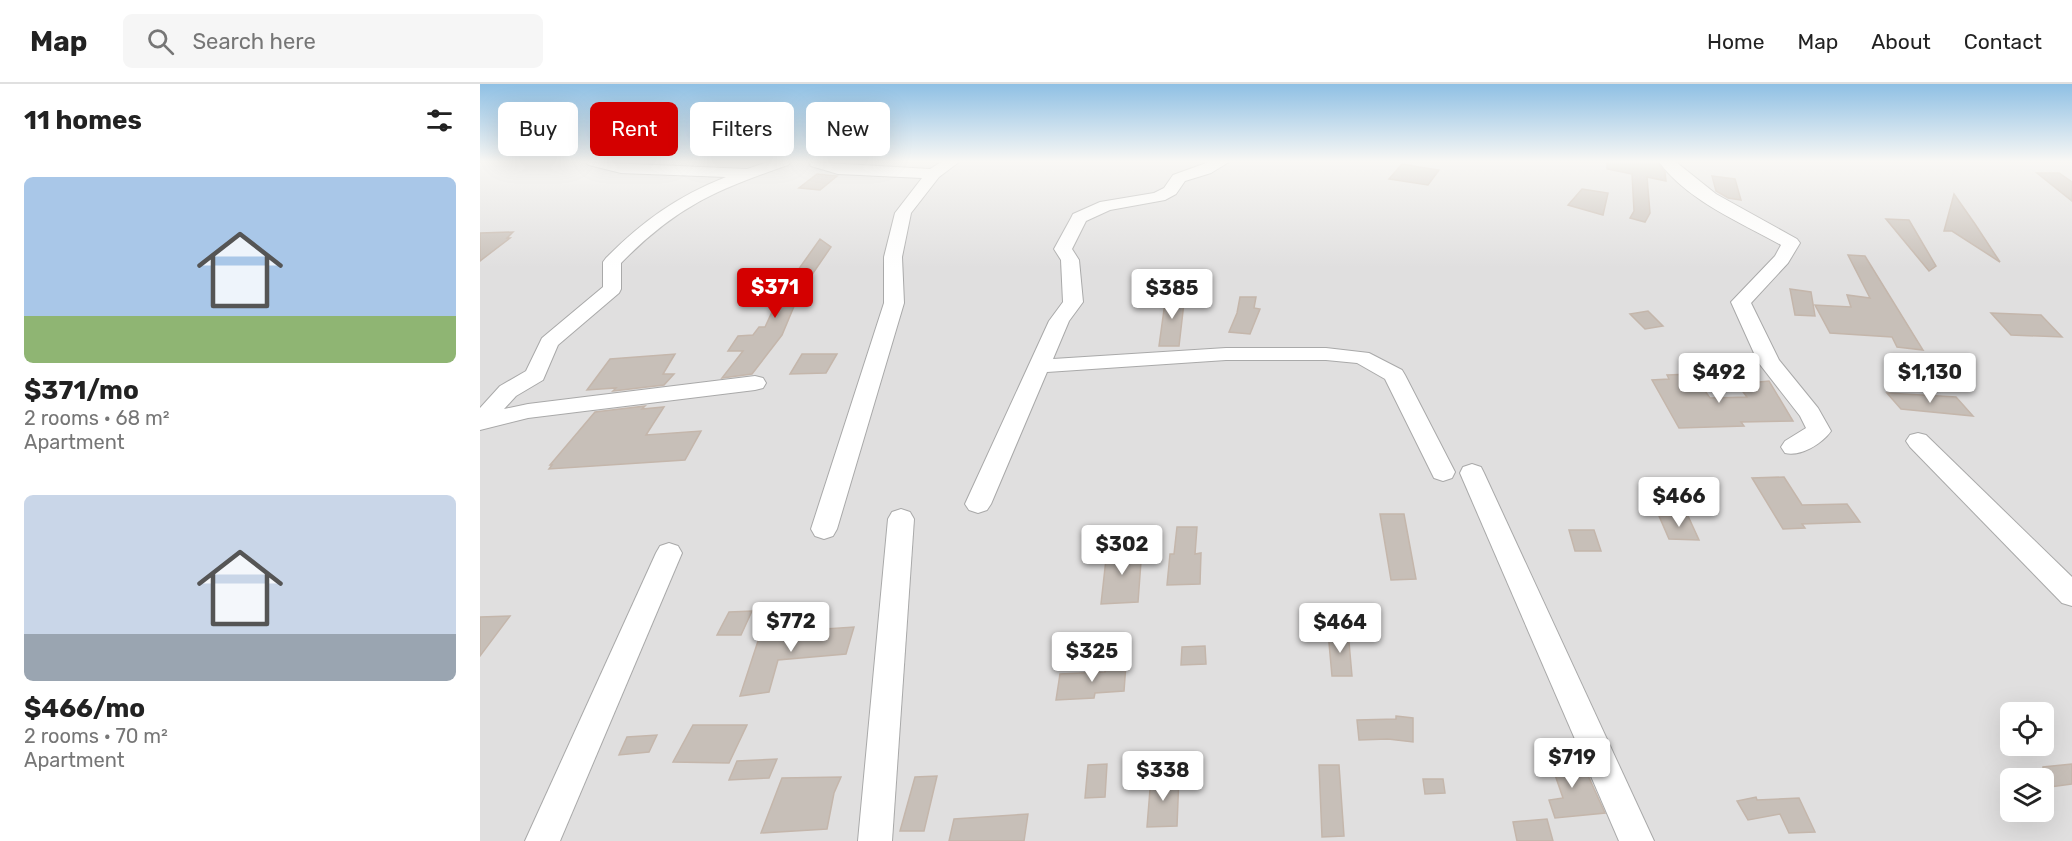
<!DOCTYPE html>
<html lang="en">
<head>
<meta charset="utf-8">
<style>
  :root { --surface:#fff; --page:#f6f6f6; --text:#222; --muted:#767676; --line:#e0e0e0; --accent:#d40000 }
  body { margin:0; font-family:Rubik,sans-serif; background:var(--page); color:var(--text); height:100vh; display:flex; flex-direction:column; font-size:22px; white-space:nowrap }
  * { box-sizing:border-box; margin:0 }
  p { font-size:20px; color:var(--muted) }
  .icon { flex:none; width:33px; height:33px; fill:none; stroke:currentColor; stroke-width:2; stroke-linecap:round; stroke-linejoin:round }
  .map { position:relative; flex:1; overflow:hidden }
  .side { display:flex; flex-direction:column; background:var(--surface); width:480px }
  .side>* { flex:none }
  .top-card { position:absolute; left:18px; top:18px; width:570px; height:54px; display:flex; gap:12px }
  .buttons { position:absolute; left:1520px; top:618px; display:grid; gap:12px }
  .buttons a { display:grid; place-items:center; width:54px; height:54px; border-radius:9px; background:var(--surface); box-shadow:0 6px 24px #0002; font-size:30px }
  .price { position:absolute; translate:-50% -51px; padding:0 14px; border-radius:6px; background:#fff; color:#222; font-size:20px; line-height:39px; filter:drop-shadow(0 2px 3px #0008) }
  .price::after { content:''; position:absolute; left:50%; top:36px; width:18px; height:14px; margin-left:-9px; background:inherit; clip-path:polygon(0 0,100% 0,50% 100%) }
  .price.current { background:var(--accent); color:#fff }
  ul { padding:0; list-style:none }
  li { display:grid; align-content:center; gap:12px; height:318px; padding:0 24px }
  li span { display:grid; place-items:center; height:186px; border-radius:9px; color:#555 }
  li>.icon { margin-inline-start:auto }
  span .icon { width:108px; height:108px; fill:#fffc; stroke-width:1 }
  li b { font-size:26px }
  h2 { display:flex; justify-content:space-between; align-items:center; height:72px; padding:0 24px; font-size:26px }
  .pill { padding:0 21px; border-radius:9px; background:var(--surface); box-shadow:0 6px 24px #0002; font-size:21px; line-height:54px }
  .pill.current { background:var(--accent); color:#fff }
  header { display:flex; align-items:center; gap:36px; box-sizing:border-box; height:84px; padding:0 30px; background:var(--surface); border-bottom:2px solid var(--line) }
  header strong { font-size:28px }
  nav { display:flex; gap:33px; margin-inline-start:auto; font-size:21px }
  .search { width:420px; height:54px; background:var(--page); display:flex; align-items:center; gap:15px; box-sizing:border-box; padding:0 21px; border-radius:9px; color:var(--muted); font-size:22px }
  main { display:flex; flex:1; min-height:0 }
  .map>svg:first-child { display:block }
</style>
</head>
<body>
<header>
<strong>Map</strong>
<div class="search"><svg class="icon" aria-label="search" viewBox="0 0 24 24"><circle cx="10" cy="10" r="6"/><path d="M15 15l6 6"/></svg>Search here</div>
<nav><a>Home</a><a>Map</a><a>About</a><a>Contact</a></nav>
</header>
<main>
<section class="side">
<h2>11 homes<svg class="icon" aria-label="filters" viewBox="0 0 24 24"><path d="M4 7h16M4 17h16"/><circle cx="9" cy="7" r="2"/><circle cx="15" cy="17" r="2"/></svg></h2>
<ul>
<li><span style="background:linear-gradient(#a9c7e8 75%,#8fb573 0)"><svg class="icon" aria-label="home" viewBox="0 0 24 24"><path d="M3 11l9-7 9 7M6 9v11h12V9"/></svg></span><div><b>$371/mo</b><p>2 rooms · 68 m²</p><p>Apartment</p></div></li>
<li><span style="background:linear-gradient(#c9d6e8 75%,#9aa5b1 0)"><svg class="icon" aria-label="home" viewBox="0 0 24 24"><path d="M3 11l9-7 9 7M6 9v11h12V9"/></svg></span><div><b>$466/mo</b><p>2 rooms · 70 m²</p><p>Apartment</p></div></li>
</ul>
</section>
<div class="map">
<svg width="1592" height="757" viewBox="0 0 1592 757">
  <rect width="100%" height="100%" fill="#f2efe9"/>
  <!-- residential -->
  <path fill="#e0dfdf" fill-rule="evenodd" d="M0,78H1592V757H0ZM1530,628H1563V662H1530ZM1530,694H1563V728H1530Z"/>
  <!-- building -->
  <g fill="#c7bfb8" stroke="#c4b6ab" stroke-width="1.5">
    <polygon points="1127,78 1177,78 1185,88 1186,97 1167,93 1170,129 1165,138 1150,134 1154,127 1152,90 1127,85"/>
    <polygon points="922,80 939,83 959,86 948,101 909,95"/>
    <polygon points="1557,89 1579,89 1592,98 1592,117"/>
    <polygon points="337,90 357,92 340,106 319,104"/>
    <polygon points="1232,92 1255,95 1261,116 1248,114 1236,107"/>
    <polygon points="1102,105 1128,109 1123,131 1088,121"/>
    <polygon points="1474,110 1495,140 1520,178 1472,147 1464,147"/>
    <polygon points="1406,135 1429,136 1456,182 1449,187"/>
    <polygon points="33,148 27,154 30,154 0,177 0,149"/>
    <polygon points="340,155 351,163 320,208 302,251 272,290 242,294 263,267 248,267 258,252 273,251 279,243 285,243 299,213"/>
    <polygon points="1368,171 1385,172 1443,266 1417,263 1412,253 1350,249 1335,221 1371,223 1367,211 1390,214"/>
    <polygon points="1310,205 1331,208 1335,232 1315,231"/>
    <polygon points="705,210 699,262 679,262 686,211"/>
    <polygon points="760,213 776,213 774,224 780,225 770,250 749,248 757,229"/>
    <polygon points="1168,227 1183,242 1165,245 1150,230"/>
    <polygon points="1511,229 1561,231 1582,253 1531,251"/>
    <polygon points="195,270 183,290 194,290 184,301 133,307 136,304 107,306 130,275"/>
    <polygon points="322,270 357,270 346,289 310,290"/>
    <polygon points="1213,290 1230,314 1267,313 1257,300 1289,297 1313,337 1261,338 1264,342 1199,344 1172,296 1189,295 1187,291"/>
    <polygon points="1407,309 1476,313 1493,332 1421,325"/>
    <polygon points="165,322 162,325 184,323 166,351 221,347 205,376 69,385 72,381 70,381 115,328"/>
    <polygon points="1304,393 1322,421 1367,420 1380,438 1322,440 1325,444 1303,445 1272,394"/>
    <polygon points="900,430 924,430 936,495 911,496"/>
    <polygon points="1179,432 1208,432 1219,456 1189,455"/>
    <polygon points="697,443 717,443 715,470 721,469 720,500 687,501 690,470 694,470"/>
    <polygon points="1089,446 1114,446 1121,467 1095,467"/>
    <polygon points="662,464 658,518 621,520 627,466"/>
    <polygon points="272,527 261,551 237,551 249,528"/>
    <polygon points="30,532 0,572 0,533"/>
    <polygon points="374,543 366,570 298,576 289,608 260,612 280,551 316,544 315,547"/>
    <polygon points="868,547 872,592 852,592 848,548"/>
    <polygon points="725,562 726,580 701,581 702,563"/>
    <polygon points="646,580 644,607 615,609 614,614 576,616 580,590 625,588 626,581"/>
    <polygon points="916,632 933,634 933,658 908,655 879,656 877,636 916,635"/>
    <polygon points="213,641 267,641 249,679 193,678"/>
    <polygon points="177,651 169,668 139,671 147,653"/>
    <polygon points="1079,661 1089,688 1106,687 1125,729 1075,734 1069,716 1083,714 1065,662"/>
    <polygon points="297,675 289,694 249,696 257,677"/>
    <polygon points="627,680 625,713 605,714 608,681"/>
    <polygon points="1592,680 1592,700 1563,704 1563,683"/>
    <polygon points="839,681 859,681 864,752 842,753"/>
    <polygon points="457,692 444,747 420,747 435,693"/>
    <polygon points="699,692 697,742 667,743 671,693"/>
    <polygon points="361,693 354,709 347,745 281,749 302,694"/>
    <polygon points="943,695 963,695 965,709 945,710"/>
    <polygon points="1276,713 1277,716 1319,714 1335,748 1309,749 1300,730 1268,736 1257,717"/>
    <polygon points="548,730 544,757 469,757 474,735"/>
    <polygon points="1067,735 1073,757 1037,757 1033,738"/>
  </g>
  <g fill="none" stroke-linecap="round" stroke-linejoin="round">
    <defs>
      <g id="minor">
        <path d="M106,78L267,85L288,78H311L308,81C235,106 196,123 141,179V205L139,209L78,261L63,296L36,312L24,325L48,320L275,292L283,294L286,299L283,304L275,306L48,334L0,346V324L20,302L46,287L62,254L123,203V178L126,174C163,137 196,113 246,93L141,89L109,81Z"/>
        <polygon points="329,78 450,85 461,78 479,78 459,93 431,129 422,173 424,219 357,445 353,452 344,455 335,452 331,445 404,219 404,173 415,129 442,94 358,90 331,82"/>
        <polygon points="729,78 749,78 731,89 705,97 696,110 685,116 630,126 606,137 592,165 599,176 603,218 589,237 573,275 746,264 846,264 889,269 922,286 925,291 975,388 972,394 963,397 954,394 905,295 877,279 846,276 746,276 567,288 511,420 507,426 498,429 489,426 485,420 569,237 583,218 581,176 574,165 591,134 593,130 620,118 674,109 684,104 693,91"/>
        <path d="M1179,78H1196L1236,110L1317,155L1320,159L1308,179L1271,219L1299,276L1338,324L1351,347C1342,360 1320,373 1305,369L1301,363L1305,357L1326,344L1320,332L1278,278L1251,218L1295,172L1301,161C1260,138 1208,117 1179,78Z"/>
        <polygon points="1438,349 1446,351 1592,493 1592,522 1582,519 1430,363 1426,357 1430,351"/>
        <polygon points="992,380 1001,383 1004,389 1174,757 1139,757 980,389 983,383"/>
        <polygon points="421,425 430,428 434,435 412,757 378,757 408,435 412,428"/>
        <polygon points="189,459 198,462 202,469 80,757 45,757 176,469 180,462"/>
      </g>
    </defs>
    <!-- minor casing -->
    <use href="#minor" stroke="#a9a9a9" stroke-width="2"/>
    <!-- minor -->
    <use href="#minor" fill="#fff" fill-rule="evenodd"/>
  </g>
  <!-- sky -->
  <linearGradient id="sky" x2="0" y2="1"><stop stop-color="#8fc0e4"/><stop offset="0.42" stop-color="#f9f8f5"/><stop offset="1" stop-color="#f9f8f5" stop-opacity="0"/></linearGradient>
  <rect width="1592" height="184" fill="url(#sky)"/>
</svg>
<div class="buttons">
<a><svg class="icon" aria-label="locate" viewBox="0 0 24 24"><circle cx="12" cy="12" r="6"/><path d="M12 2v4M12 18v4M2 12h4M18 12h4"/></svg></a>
<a><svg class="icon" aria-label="layers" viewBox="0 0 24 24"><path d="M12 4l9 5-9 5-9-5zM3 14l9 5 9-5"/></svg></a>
</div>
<b class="price current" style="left:295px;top:235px">$371</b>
<b class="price" style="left:692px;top:236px">$385</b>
<b class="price" style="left:1239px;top:320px">$492</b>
<b class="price" style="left:1450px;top:320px">$1,130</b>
<b class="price" style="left:1199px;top:444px">$466</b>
<b class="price" style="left:642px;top:492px">$302</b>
<b class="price" style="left:311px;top:569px">$772</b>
<b class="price" style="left:860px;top:570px">$464</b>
<b class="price" style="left:612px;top:599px">$325</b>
<b class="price" style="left:1092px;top:705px">$719</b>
<b class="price" style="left:683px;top:718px">$338</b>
<div class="top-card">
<a class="pill">Buy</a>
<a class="pill current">Rent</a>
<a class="pill">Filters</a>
<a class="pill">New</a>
</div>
</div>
</main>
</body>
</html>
